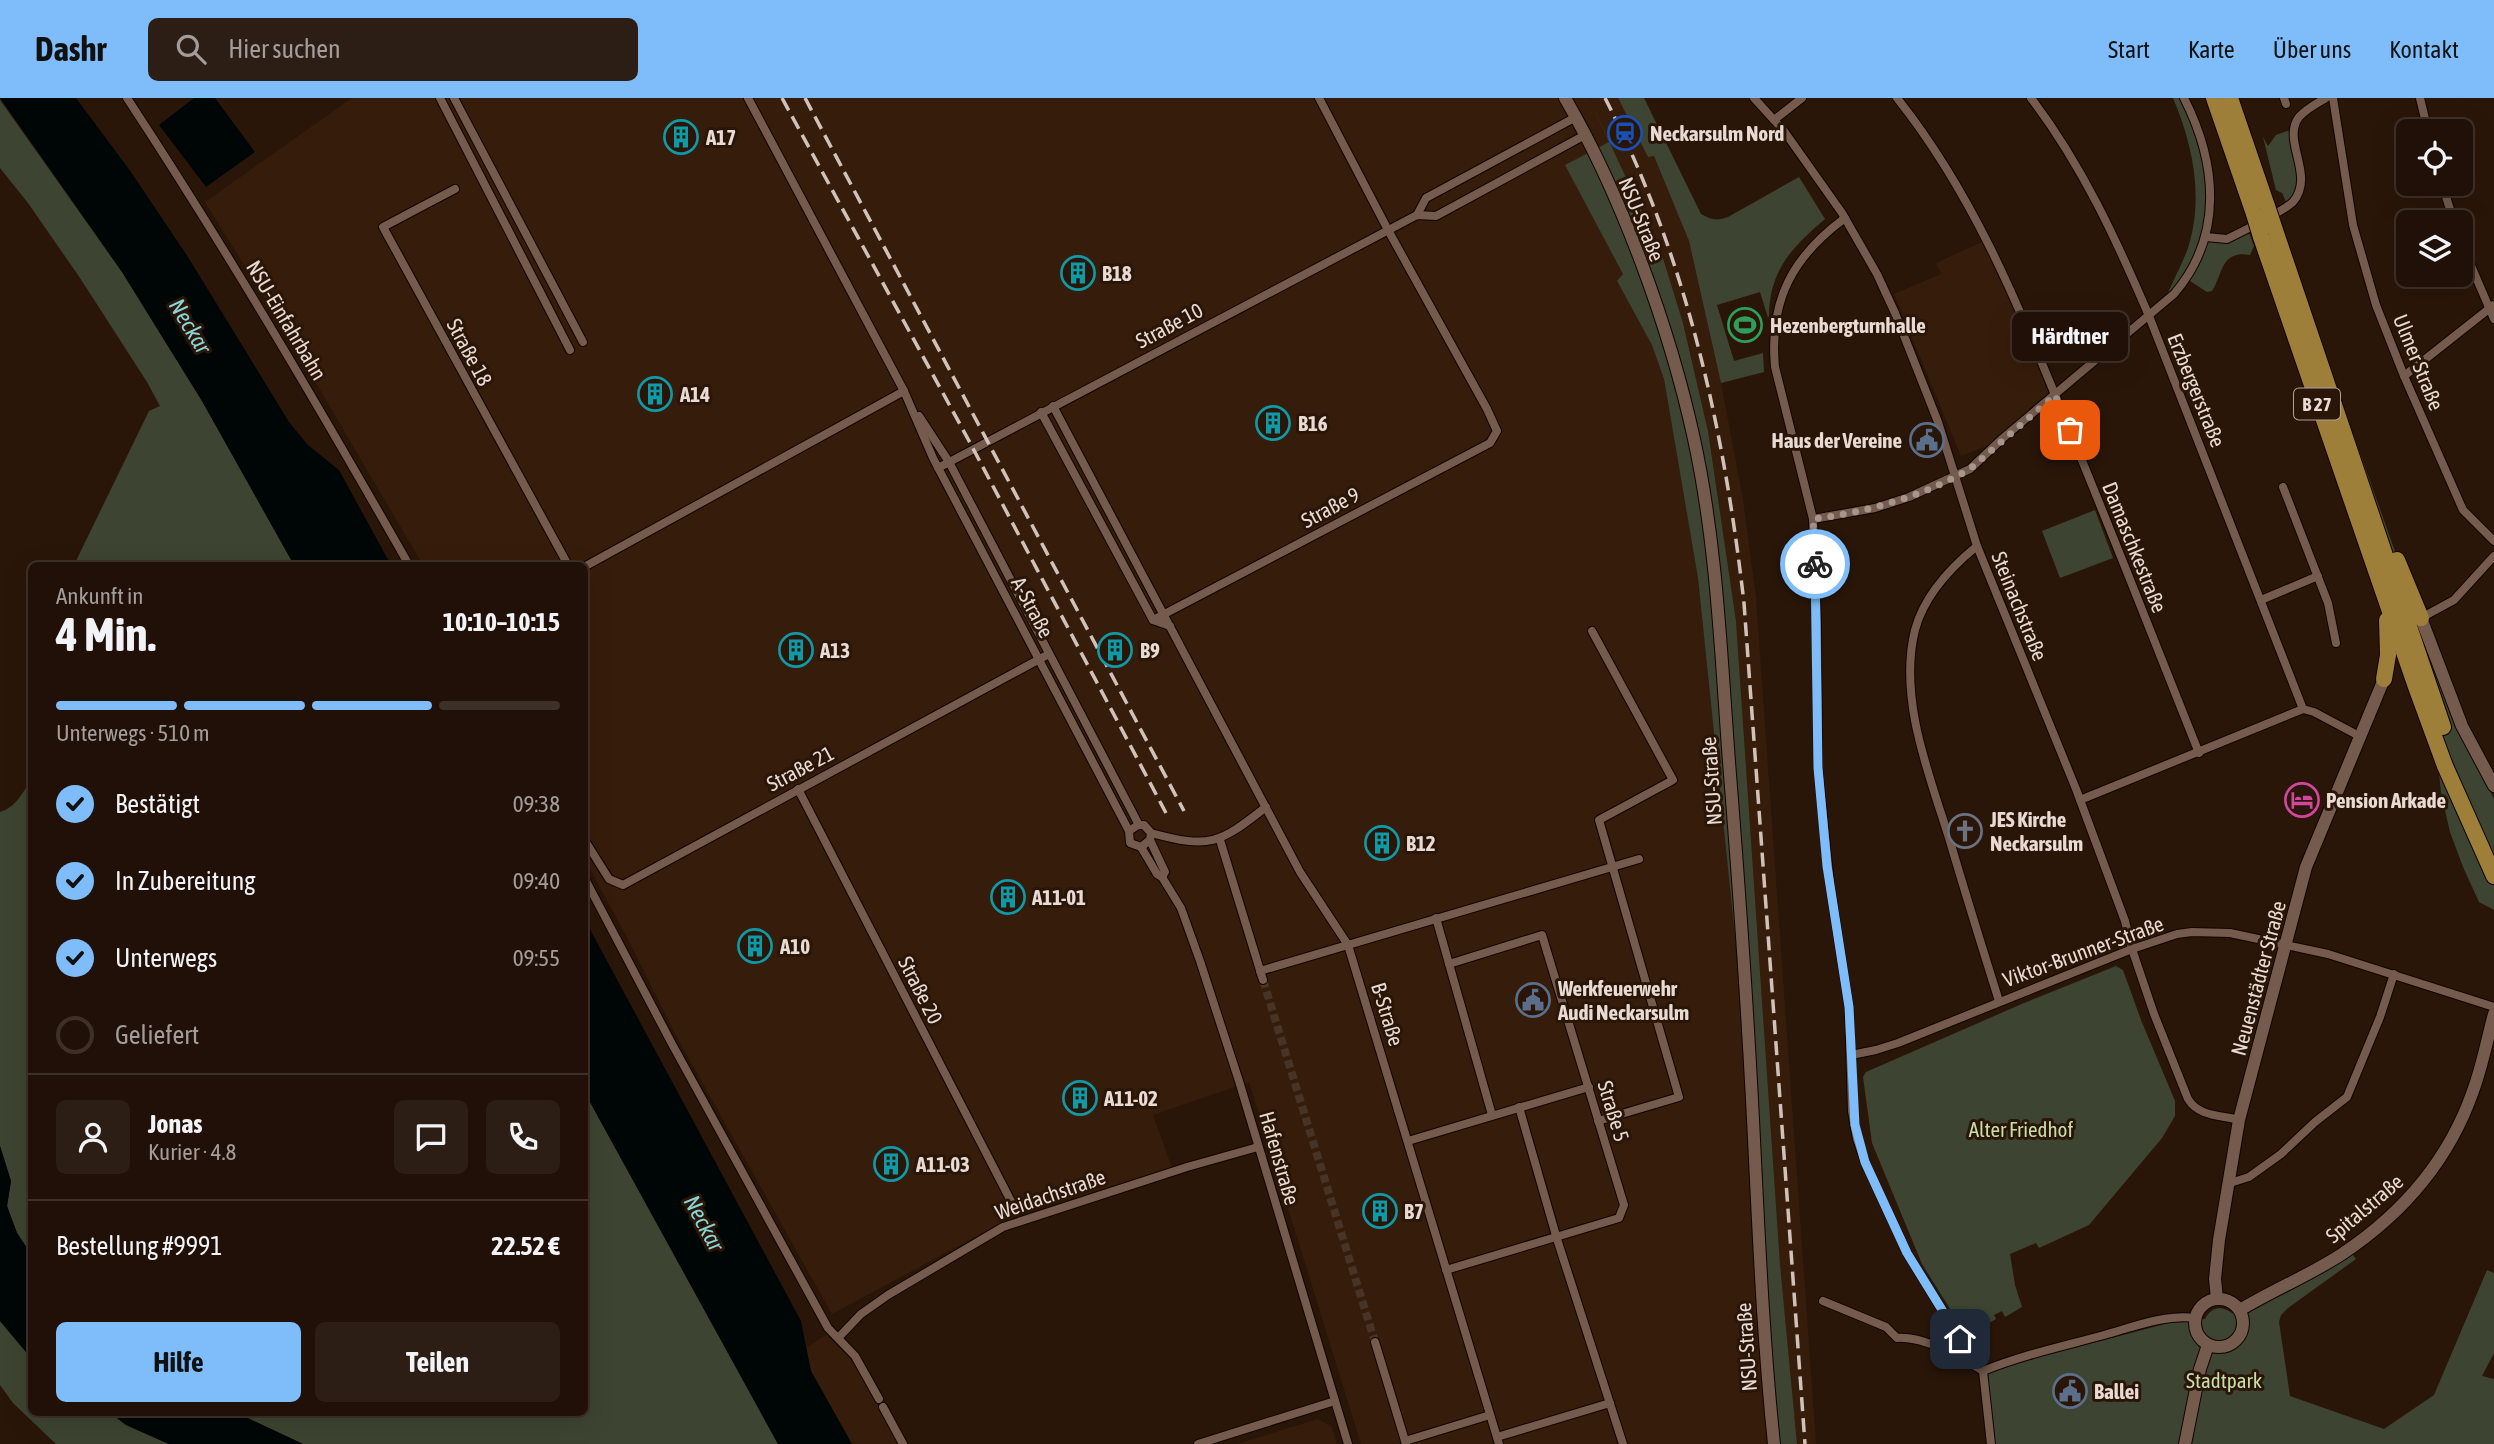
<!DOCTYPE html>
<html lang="de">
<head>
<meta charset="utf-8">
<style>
  :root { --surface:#201007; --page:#2d1e15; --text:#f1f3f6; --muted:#a29d9b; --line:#3d3028; --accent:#7ebdf9 }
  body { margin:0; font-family:"Asap Condensed",sans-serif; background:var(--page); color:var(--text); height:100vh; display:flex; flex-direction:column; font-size:26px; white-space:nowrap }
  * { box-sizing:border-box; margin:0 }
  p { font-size:23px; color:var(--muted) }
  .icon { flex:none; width:38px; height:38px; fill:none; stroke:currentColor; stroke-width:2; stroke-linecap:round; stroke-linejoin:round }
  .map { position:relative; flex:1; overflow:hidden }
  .side { position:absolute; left:28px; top:464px; width:560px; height:854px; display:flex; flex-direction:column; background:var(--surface); border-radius:10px; box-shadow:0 7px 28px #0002,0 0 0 2px var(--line) }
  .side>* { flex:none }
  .controls { position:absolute; left:2396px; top:21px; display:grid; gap:14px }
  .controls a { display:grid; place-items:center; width:77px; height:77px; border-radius:10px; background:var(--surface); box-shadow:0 7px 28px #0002,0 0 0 2px var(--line); font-size:35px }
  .pin { position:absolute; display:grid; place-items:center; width:60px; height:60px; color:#fff; margin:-30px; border-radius:14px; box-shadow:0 4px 10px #0006 }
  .courier { position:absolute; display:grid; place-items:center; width:70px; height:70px; margin:-35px; border:5px solid #7ebdf9; border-radius:50%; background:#fff; color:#222; box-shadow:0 2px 9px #0007 }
  .bubble { position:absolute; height:49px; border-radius:10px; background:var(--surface); box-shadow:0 7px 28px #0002,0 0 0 2px var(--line); font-size:23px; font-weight:700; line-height:49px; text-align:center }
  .summary em { font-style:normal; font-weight:700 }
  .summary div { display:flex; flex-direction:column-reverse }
  .summary { display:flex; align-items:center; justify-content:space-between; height:119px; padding:0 28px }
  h1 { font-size:46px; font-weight:700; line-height:52px }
  .bar { display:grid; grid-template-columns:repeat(4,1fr); gap:10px 7px; align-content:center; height:84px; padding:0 28px }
  .bar i { height:9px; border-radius:5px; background:var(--line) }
  .bar .selected { background:var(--accent) }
  .bar p { grid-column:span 4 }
  .line { display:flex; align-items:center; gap:18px; padding:0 28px; border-top:2px solid var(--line) }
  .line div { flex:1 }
  .round { display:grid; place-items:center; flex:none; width:74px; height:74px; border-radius:10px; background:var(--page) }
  ol { padding:0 28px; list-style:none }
  li { display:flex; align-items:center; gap:21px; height:77px }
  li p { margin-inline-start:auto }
  li .icon { padding:7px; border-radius:50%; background:var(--accent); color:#111; stroke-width:4 }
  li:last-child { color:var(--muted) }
  li i { width:38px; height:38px; border:4px solid var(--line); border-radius:50% }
  .action { display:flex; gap:14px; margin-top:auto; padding:14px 28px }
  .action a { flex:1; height:80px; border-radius:10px; background:var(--accent); color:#111; font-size:28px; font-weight:700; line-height:80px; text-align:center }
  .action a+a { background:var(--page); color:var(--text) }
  header { display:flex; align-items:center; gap:42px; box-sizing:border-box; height:98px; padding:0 35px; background:var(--accent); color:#111 }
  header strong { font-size:33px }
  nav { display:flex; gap:38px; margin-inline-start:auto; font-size:24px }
  .search { width:490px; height:63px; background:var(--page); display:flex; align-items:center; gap:18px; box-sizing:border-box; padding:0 24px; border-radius:10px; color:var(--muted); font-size:26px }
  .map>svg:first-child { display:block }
</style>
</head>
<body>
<header>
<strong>Dashr</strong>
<div class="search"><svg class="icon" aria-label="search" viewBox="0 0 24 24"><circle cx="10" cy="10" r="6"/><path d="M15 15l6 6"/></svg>Hier suchen</div>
<nav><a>Start</a><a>Karte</a><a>Über uns</a><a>Kontakt</a></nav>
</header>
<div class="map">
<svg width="2494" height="1346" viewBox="0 0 2494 1346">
  <rect width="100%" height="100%" fill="#2a1609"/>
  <g fill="#361c0b">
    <path d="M352 0H1589L1593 5 1590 0H1618L1648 58H1654L1689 143 1721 285 1743 401 1756 500 1816 1346H1797L1780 1166 1736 523 1708 333 1683 225 1662 157 1612 153 1623 176 1617 184 1652 246 1664 281 1698 480 1749 974 1771 1346H1361L1249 984 1153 1017 1172 1070 1029 1113 1027 1111 832 1216 674 934 627 839 585 762 584 467H423L296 251 205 104Z"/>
    <path d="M1982 144 2008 197 2049 295 1994 345 1961 358 1894 196 1941 176 1936 165Z"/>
    <path d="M826 1237 851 1261 900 1346H852L811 1273 806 1250Z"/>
    <path d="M1318 1321 1332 1329 1337 1346H1237Z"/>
  </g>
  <g fill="#3d4431">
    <path d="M1589 0 1662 157 1683 225 1708 333 1736 523 1780 1166 1797 1346H1771L1749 974 1698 480 1664 281 1652 247 1617 183 1623 176 1565 67 1609 44Z"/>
    <path d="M1618 0H1644L1701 116C1711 122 1717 123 1728 119L1799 79 1825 121C1790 151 1768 174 1769 223L1760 194 1717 207 1734 263 1763 255 1764 274 1721 285 1689 143 1654 58 1648 59Z"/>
    <path d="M2173 0H2183L2207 66 2206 139 2219 141 2248 132 2254 148 2250 157C2220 152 2223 177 2212 193L2207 194 2187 181 2164 205C2171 186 2181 169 2188 150 2204 100 2193 47 2173 0Z"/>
    <path d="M2206 0H2234L2457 628 2494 701V812L2479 804 2463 769 2450 734 2441 695 2438 665 2232 68Z"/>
    <path d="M0 2 122 174 202 303 294 467H74L149 313 160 308 147 284 80 180 28 105 0 70Z"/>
    <path d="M2287 33 2294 34 2302 84 2288 108 2282 95 2276 92 2263 39 2268 48 2276 37Z"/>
    <path d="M2095 412 2113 460 2060 480 2042 433Z"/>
    <path d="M31 681V1156L17 1135 7 1108 11 1083 0 1048V714C15 710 24 694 31 681Z"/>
    <path d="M2116 868 2123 872 2141 922 2175 1003V1018L2162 1040 2089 1127 2039 1150 2036 1145 2010 1156 2015 1187 2022 1209 2005 1219 2002 1213 1994 1217 1996 1221 1967 1238 1922 1166 1872 1045 1863 979 1866 974 2024 905Z"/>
    <path d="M585 995 778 1346H303L235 1314H584Z"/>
    <path d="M2352 1156 2356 1161 2288 1210 2281 1217 2279 1224 2290 1298 2384 1331 2434 1297 2487 1172 2494 1175V1255L2482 1278 2494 1281V1346H1995L1988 1276 2007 1267 2177 1223 2205 1221C2211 1209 2221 1207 2232 1215L2247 1211Z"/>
    <path d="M0 1223 31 1260 32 1314H109L126 1327 169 1346H56L13 1305 0 1287Z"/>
  </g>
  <g fill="#000606">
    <path d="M0 0H76L131 74 188 159 289 324 308 347 339 372 391 467H294L202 303 122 174Z"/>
    <path d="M194 0H215L255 54 206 89 159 27Z"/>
    <path d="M585 822 801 1223 811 1273 852 1346H778L585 995Z"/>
    <path d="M0 1048 11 1083 7 1108 17 1135 31 1156V1260L0 1223Z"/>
    <path d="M109 1314H235L303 1346H169L126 1327Z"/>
  </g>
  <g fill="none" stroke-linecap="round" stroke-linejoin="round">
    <path stroke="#473427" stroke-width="8" stroke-dasharray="8 4" stroke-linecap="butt" d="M1263 882 1375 1244"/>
    <g stroke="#110300" stroke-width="10">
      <g id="street">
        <path d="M127 0C227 152 319 309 409 467"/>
        <path d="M440 0 570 252"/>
        <path d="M454 0 583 244"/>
        <path d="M748 0 904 293 933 360 1129 733 1130 745 1141 749 1150 742 1151 735 1144 727H1138L1129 733"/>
        <path d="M1754 0 1784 33 1842 115 1877 176 1895 215 1938 324 1977 448 2076 691 2125 823 2132 851 2154 916 2188 1001C2199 1019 2221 1017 2239 1022"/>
        <path d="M1897 0C1971 93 2016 201 2060 309 2108 424 2153 540 2199 655"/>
        <path d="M2031 0C2082 67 2116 141 2149 218L2303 611"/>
        <path d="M2284 0 2286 6"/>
        <path d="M2333 0 2353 127 2376 207 2404 278 2463 412 2494 443"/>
        <path d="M2420 0 2428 33"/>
        <path d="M1774 22 1802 0"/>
        <path d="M2442 86 2454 124"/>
        <path d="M455 91 383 129 568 467"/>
        <path d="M1417 117 1426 100 1576 19"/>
        <path d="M2270 119C2277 114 2287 110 2293 104 2316 77 2281 43 2299 19 2306 11 2317 5 2326 0"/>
        <path d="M1845 120C1792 159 1769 203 1775 269L1813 421 1817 528 1818 670 1830 787 1849 909 1852 1013 1857 1041 1865 1064 1907 1155 1962 1245 1963 1260"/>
        <path d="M2206 139 2227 141 2259 125"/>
        <path d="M2460 142 2494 221"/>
        <path d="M2404 278 2494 207"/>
        <path d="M1053 308 1300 774 1348 847 1499 1346"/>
        <path d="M1041 314 1153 522 1170 528"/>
        <path d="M919 318 949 364 1139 727"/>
        <path d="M938 370 1417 117 1436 118 1585 37"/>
        <path d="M2283 389 2328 505 2336 545"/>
        <path d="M1813 421 1875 410 1909 399 1970 371 2003 340 2174 196C2224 138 2217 65 2184 0"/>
        <path d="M1977 448C1950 470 1924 498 1915 532 1898 600 1929 676 1949 740 1965 794 1982 849 1999 903"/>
        <path d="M584 469 904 293"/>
        <path d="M2261 502 2318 478"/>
        <path d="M2421 520 2454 502 2494 458"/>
        <path d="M1153 522 1490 345 1497 333 1487 311 1388 132 1319 0"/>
        <path d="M1592 533 1673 682 1599 722 1679 999 1598 1023"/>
        <path d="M798 691 1014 1109"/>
        <path d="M2080 702 2303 611 2314 614 2361 639"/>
        <path d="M1151 735C1210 751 1219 746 1266 709"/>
        <path d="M584 741 609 781 623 787 1049 556"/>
        <path d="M1150 742 1165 774 1162 779"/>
        <path d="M1220 742 1263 882"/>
        <path d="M1141 749 1157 776 1162 779 1181 810 1200 863 1239 983 1348 1346"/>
        <path d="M584 779 672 946 828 1230 855 1258 879 1301"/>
        <path d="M1436 820 1492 1017"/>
        <path d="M1260 873 1639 761"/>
        <path d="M1851 957 1876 952 1898 945 2132 851 2177 836 2192 834 2230 835 2328 856 2494 909"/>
        <path d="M1519 1009 1557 1141 1623 1346"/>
        <path d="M1408 1043 1589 989"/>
        <path d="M2230 1085 2249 1079 2281 1056 2315 1024 2347 999 2380 919 2394 876"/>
        <path d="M1446 1172 1619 1120 1624 1107 1542 837 1449 866"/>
        <path d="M1823 1203 1886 1229 1897 1240C1923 1238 1961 1259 1983 1273"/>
        <path d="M839 1239 861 1216 888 1197 1003 1129 1187 1069 1258 1049"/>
        <path d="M1375 1244 1406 1346"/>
        <path d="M1983 1273C2022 1257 2064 1248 2104 1237 2133 1229 2165 1216 2195 1220"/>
        <path d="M1983 1273 1991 1346"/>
        <path d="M883 1309 903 1346"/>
        <path d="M1497 1339 1610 1305"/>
        <path d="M1405 1343 1490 1317"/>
        <path d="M1198 1346 1335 1303"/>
      </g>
    </g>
    <g stroke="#110300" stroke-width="14">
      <g id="secondary">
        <path d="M1565 0C1622 98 1670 231 1694 341 1717 447 1721 557 1729 664 1738 776 1746 889 1752 1002 1758 1117 1762 1231 1774 1346"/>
        <path d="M2421 520 2462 628 2494 688"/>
        <circle cx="2219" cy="1225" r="24"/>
        <path d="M2217 1201 2215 1181 2219 1142 2239 1022 2306 769 2384 581"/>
        <path d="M2240 1212C2273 1192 2310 1177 2342 1156 2402 1116 2449 1062 2473 993 2482 969 2487 942 2494 916"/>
        <path d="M2185 1346 2200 1271 2208 1247"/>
      </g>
    </g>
    <g stroke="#110300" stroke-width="18">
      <g id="highway">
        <path d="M2214 0 2254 116"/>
        <path d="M2230 0 2267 108"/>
        <path d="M2275 132 2443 629"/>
        <path d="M2261 139 2416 589 2445 668 2494 778"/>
        <path d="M2397 462 2421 520"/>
        <path d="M2384 581 2388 557 2387 522"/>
      </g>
    </g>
    <use href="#street" stroke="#745b4d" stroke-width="8"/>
    <use href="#secondary" stroke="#745b4d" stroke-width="12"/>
    <use href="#highway" stroke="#9d7f3a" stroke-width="16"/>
    <g stroke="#d1c2b9" stroke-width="3.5" stroke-dasharray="14 7" stroke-linecap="butt">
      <path d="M782 0 968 341 1166 715"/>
      <path d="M805 0 1184 713"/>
      <path d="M1605 0C1686 157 1724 330 1744 505L1805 1346"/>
    </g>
    <g stroke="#110300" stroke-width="18" stroke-linecap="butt">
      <g id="highway-bridge">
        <path d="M2267 108 2275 132"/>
        <path d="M2254 116 2261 139"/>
      </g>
    </g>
    <use href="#highway-bridge" stroke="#9d7f3a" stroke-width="16"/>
  </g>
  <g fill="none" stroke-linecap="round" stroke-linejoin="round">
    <path stroke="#a6968c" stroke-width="7" stroke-dasharray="0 12.6" d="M1815 466 1813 421C1868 414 1921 399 1970 371L2055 297 2070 332"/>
    <path stroke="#7ebdf9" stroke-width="9" d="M1815 466 1818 670 1827 768 1849 909 1855 1027 1865 1064 1907 1155 1960 1241"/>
  </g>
  <defs>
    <g id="station-ring" transform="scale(1.75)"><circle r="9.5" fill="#2a1609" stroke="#1a4fb4" stroke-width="1.5"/><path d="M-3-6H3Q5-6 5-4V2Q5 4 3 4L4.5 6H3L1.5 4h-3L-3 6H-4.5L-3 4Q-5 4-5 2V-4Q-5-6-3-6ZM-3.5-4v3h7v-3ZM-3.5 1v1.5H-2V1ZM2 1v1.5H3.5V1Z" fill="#1a4fb4"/></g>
    <g id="building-ring" transform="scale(1.75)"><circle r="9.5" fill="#2a1609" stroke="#0f9aa8" stroke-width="1.5"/><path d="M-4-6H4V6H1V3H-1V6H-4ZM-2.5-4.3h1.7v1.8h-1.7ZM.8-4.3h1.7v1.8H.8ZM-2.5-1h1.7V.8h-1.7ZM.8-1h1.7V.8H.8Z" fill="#0f9aa8"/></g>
    <g id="stadium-ring" transform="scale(1.75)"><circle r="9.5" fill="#2a1609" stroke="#2e9e5b" stroke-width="1.5"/><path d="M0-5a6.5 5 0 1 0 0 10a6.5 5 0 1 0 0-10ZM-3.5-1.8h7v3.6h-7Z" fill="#2e9e5b"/></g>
    <g id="civic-ring" transform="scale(1.75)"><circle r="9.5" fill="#2a1609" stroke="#5c6f8a" stroke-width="1.5"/><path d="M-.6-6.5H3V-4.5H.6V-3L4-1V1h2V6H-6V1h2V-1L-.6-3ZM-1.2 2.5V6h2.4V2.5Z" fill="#5c6f8a"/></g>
    <g id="hotel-ring" transform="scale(1.75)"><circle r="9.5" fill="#2a1609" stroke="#d1479c" stroke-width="1.5"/><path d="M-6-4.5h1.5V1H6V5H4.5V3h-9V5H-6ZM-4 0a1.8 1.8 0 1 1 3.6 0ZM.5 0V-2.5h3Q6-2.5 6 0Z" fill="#d1479c"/></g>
    <g id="church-ring" transform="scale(1.75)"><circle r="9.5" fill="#2a1609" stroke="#6b7280" stroke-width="1.5"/><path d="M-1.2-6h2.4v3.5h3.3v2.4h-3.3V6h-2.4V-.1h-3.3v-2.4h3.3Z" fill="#6b7280"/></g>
  </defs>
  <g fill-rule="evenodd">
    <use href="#station-ring" x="1625" y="35"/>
    <use href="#building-ring" x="681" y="39"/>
    <use href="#building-ring" x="1078" y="175"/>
    <use href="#stadium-ring" x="1745" y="227"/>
    <use href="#building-ring" x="655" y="296"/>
    <use href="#building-ring" x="1273" y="325"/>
    <use href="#civic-ring" x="1927" y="342"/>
    <use href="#building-ring" x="796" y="552"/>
    <use href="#building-ring" x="1115" y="552"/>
    <use href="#hotel-ring" x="2302" y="702"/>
    <use href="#church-ring" x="1965" y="733"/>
    <use href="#building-ring" x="1382" y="745"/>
    <use href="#building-ring" x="1008" y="799"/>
    <use href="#building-ring" x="755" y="848"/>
    <use href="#civic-ring" x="1533" y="902"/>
    <use href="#building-ring" x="1080" y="1000"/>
    <use href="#building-ring" x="891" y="1066"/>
    <use href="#building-ring" x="1380" y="1113"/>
    <use href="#civic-ring" x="2070" y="1293"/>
  </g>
  <g text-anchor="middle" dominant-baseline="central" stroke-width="6" stroke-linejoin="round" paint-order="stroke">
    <rect fill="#2a1609" stroke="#b0a096" stroke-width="2" x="2294" y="290.5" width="46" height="31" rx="5"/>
    <g font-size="19" font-weight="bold" fill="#e9dbd3">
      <text x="2317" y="306">B 27</text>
    </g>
    <g font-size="21" font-weight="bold" fill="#e9dbd3" stroke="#2a1609" text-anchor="start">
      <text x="1650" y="35">Neckarsulm Nord</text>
      <text x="706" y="39">A17</text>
      <text x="1102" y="175">B18</text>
      <text x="1770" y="227">Hezenbergturnhalle</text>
      <text x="680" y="296">A14</text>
      <text x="1298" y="325">B16</text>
      <text x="1902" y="342" text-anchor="end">Haus der Vereine</text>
      <text x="820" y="552">A13</text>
      <text x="1140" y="552">B9</text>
      <text x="2326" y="702">Pension Arkade</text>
      <text x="1990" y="721">JES Kirche<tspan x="1990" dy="24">Neckarsulm</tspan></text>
      <text x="1406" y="745">B12</text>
      <text x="1032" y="799">A11-01</text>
      <text x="780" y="848">A10</text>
      <text x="1558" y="890">Werkfeuerwehr<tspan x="1558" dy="24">Audi Neckarsulm</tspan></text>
      <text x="1104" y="1000">A11-02</text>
      <text x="916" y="1066">A11-03</text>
      <text x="1404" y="1113">B7</text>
      <text x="2094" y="1293">Ballei</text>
    </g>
    <g font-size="21" fill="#e9dbd3" stroke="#2a1609">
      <text transform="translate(1642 121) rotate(68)">NSU-Straße</text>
      <text transform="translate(287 222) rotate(59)">NSU-Einfahrbahn</text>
      <text transform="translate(1169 227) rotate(-28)">Straße 10</text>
      <text transform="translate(470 254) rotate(62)">Straße 18</text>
      <text transform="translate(2419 264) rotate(68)">Ulmer Straße</text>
      <text transform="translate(2197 292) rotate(68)">Erzbergerstraße</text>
      <text transform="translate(1330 409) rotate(-28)">Straße 9</text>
      <text transform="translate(2135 449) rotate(68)">Damaschkestraße</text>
      <text transform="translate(2020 508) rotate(68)">Steinachstraße</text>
      <text transform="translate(1033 509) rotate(62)">A-Straße</text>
      <text transform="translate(800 670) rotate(-28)">Straße 21</text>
      <text transform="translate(1711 683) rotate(-94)">NSU-Straße</text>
      <text transform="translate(2083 853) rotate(-20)">Viktor-Brunner-Straße</text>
      <text transform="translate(2258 880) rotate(-75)">Neuenstädter Straße</text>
      <text transform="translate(921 892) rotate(63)">Straße 20</text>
      <text transform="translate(1388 916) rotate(73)">B-Straße</text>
      <text transform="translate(1614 1013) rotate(73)">Straße 5</text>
      <text transform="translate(1280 1060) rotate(74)">Hafenstraße</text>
      <text transform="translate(1050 1096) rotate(-19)">Weidachstraße</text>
      <text transform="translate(2364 1110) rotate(-40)">Spitalstraße</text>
      <text transform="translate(1746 1249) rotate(-94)">NSU-Straße</text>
    </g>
    <g font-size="21" fill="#c8dea8" stroke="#2a1609">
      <text x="2021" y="1031">Alter Friedhof</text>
      <text x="2224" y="1282">Stadtpark</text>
    </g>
    <g font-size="23" font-style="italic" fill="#8ad6d6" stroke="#2a1609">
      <text transform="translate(190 228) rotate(59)">Neckar</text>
      <text transform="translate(704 1125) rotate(62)">Neckar</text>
    </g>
  </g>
</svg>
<div class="controls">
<a><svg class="icon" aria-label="locate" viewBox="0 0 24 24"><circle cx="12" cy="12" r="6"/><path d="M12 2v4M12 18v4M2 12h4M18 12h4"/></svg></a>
<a><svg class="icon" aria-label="layers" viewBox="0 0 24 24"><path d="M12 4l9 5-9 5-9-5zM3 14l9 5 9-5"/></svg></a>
</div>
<div class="pin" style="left:2070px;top:332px;background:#ea580c"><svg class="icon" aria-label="bag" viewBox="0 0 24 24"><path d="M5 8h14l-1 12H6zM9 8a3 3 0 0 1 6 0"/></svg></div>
<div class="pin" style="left:1960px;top:1241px;background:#1f2937"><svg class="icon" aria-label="home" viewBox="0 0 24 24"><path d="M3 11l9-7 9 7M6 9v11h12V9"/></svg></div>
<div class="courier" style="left:1815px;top:466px"><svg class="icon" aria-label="bike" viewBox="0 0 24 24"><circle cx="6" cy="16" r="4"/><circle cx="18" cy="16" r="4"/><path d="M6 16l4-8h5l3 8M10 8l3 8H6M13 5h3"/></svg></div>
<div class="bubble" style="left:2012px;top:214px;width:116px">Härdtner</div>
<section class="side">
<div class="summary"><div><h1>4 Min.</h1><p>Ankunft in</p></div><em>10:10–10:15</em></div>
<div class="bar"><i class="selected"></i><i class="selected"></i><i class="selected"></i><i></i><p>Unterwegs · 510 m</p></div>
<ol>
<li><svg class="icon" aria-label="check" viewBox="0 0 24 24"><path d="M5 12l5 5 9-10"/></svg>Bestätigt<p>09:38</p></li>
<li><svg class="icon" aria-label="check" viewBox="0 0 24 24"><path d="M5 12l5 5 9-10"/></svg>In Zubereitung<p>09:40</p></li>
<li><svg class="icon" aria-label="check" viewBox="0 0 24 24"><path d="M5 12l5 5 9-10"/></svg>Unterwegs<p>09:55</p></li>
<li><i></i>Geliefert</li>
</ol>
<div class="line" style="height:126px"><a class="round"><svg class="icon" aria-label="person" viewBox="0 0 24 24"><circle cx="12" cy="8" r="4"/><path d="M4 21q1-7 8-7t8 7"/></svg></a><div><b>Jonas</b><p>Kurier · 4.8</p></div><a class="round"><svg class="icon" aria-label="chat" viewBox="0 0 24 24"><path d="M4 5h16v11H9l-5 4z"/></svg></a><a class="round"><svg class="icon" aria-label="phone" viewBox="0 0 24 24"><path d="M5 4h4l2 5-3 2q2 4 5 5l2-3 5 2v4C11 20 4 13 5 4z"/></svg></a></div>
<div class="line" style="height:91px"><div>Bestellung #9991</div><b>22.52 €</b></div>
<div class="action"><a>Hilfe</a><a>Teilen</a></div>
</section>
</div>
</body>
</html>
